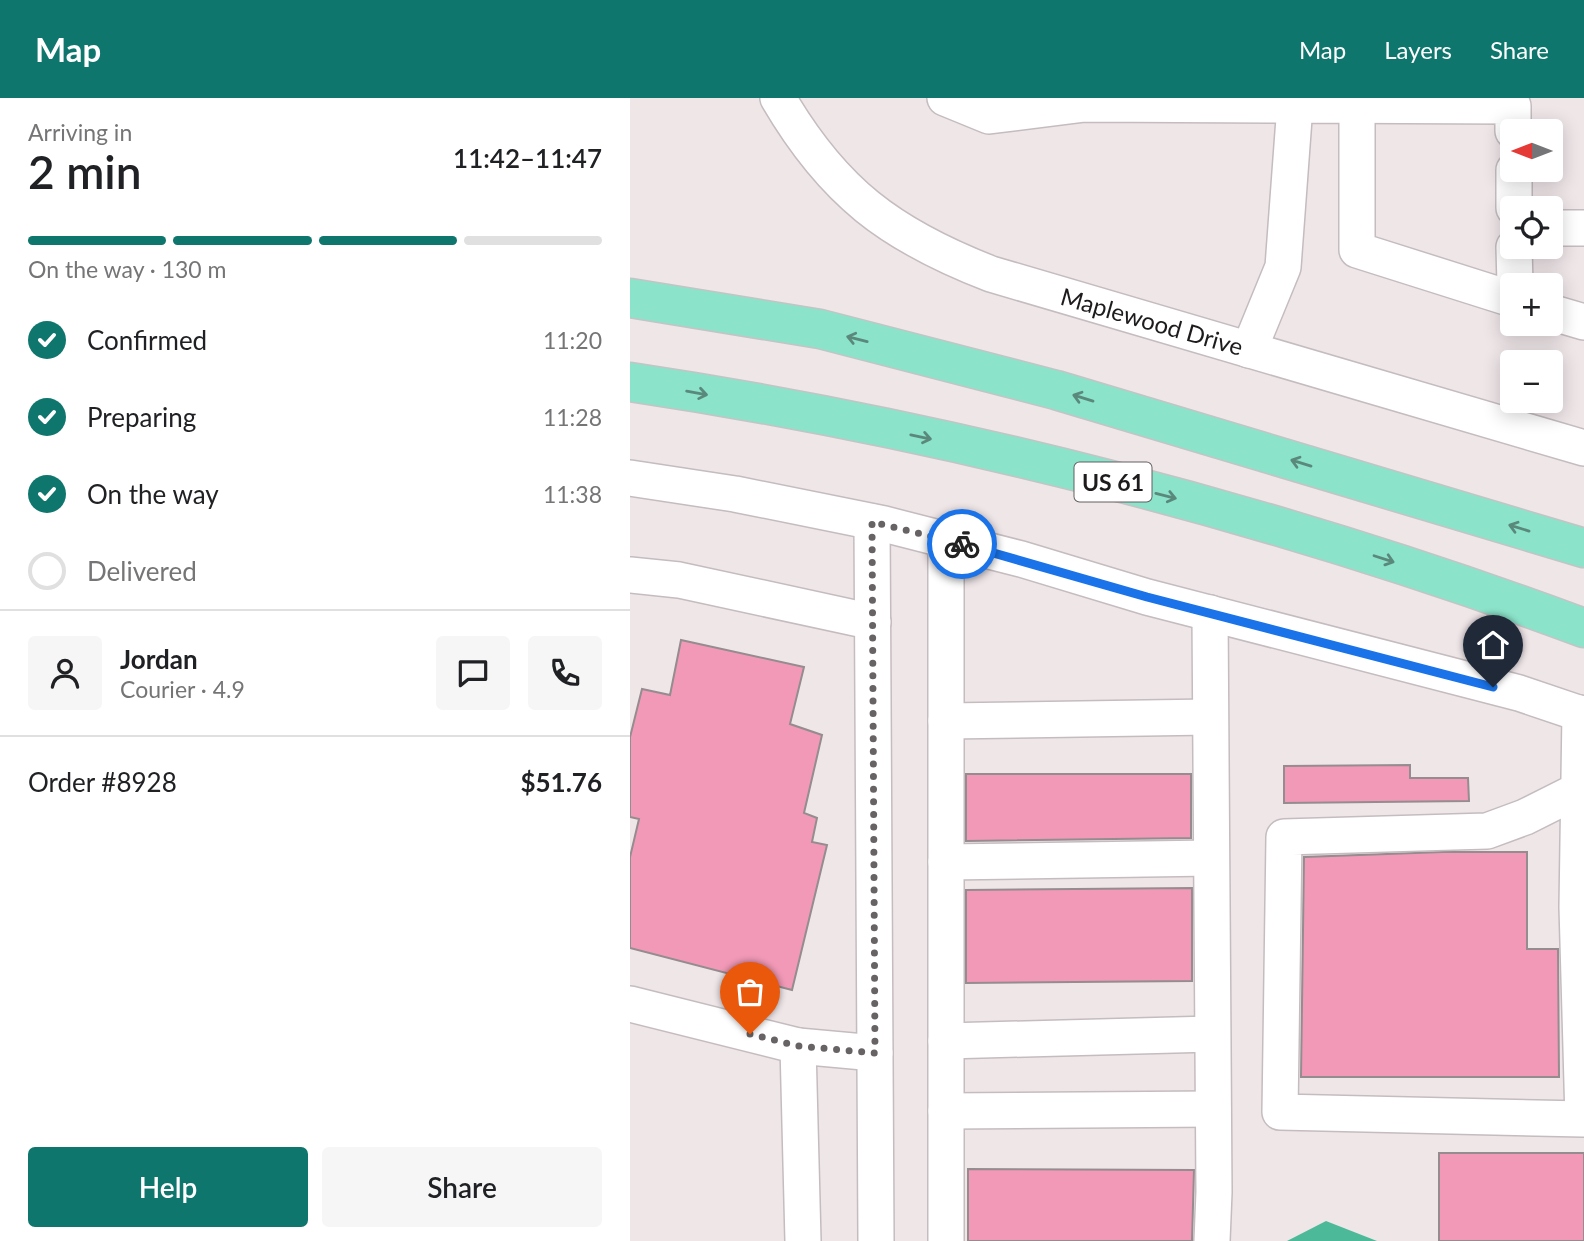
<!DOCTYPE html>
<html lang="en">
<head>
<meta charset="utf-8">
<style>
  :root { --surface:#fff; --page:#f6f6f6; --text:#202124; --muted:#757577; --line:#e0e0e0; --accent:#0f766e }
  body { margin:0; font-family:Lato,sans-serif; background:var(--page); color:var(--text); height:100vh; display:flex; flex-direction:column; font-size:26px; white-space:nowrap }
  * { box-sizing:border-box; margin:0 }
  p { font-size:23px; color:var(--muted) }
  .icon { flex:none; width:38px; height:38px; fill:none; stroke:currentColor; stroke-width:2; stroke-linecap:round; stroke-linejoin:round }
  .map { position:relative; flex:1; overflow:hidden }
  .details { display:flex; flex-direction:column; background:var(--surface); width:630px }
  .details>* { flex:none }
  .needle { width:46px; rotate:270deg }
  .tools { position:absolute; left:870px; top:21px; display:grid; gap:14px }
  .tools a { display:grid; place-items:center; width:63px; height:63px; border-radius:7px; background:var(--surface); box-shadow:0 4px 18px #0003; font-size:35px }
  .pin { position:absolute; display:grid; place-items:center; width:60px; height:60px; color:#fff; margin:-72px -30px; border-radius:50% 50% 50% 0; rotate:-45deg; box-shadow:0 0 7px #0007 }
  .pin .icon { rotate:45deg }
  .courier { position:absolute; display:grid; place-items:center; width:70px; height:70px; margin:-35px; border:5px solid #1a73e8; border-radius:50%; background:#fff; color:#222; box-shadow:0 2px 9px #0007 }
  .summary em { font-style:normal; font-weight:600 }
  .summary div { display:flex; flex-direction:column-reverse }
  .summary { display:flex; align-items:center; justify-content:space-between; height:119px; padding:0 28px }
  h1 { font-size:46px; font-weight:600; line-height:52px }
  .bar { display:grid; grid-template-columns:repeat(4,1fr); gap:10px 7px; align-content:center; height:84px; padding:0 28px }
  .bar i { height:9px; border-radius:5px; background:var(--line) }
  .bar .on { background:var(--accent) }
  .bar p { grid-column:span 4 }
  .line { display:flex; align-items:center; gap:18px; padding:0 28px; border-top:2px solid var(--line) }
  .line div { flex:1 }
  .round { display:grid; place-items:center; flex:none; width:74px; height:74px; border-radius:7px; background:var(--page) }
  ol { padding:0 28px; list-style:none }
  li { display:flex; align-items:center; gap:21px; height:77px }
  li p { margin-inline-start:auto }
  li .icon { padding:7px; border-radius:50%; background:var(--accent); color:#fff; stroke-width:4 }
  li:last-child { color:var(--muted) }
  li i { width:38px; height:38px; border:4px solid var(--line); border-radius:50% }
  .primary-button { display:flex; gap:14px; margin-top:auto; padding:14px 28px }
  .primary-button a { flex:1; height:80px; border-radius:7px; background:var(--accent); color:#fff; font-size:28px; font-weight:600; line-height:80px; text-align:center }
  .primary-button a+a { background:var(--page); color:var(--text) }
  header { display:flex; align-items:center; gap:42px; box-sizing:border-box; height:98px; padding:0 35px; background:var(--accent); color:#fff }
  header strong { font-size:33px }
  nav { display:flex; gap:38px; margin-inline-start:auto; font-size:24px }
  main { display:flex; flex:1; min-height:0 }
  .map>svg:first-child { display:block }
</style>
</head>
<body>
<header>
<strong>Map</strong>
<nav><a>Map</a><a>Layers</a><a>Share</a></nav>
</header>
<main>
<section class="details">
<div class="summary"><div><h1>2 min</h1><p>Arriving in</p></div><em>11:42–11:47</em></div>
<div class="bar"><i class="on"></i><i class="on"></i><i class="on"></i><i></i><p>On the way · 130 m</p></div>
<ol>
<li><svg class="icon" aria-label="check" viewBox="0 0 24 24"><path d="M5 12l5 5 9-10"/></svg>Confirmed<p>11:20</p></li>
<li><svg class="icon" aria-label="check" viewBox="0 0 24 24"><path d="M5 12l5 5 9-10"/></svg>Preparing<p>11:28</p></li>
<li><svg class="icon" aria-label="check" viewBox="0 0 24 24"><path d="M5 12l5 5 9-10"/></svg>On the way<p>11:38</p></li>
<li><i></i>Delivered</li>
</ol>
<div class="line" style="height:126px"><a class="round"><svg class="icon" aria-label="person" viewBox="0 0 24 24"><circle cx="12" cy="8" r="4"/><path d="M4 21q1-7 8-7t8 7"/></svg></a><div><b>Jordan</b><p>Courier · 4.9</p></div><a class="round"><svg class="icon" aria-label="chat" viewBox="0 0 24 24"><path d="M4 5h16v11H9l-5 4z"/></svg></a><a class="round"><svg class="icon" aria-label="phone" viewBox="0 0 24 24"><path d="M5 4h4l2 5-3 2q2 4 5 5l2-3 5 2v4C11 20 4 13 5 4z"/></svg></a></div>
<div class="line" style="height:91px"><div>Order #8928</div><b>$51.76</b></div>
<div class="primary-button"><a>Help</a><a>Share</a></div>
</section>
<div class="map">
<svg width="954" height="1143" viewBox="0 0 954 1143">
  <rect width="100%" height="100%" fill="#efe6e8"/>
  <path fill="#4cba98" d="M696 1123 747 1143H657Z"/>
  <g fill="#f299b7" stroke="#948c8e" stroke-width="2">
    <path d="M51 542 174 569 160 626 192 637 174 715 187 720 182 744 197 747 162 892 0 850V759L9 721 0 719V639L12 591 40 597Z"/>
    <path d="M780 667V680H838L839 703 654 705V668Z"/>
    <path d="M336 676H561V740L336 743Z"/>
    <path d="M813 754H897V851H928L929 979H671L674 759Z"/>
    <path d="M562 790V883L336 885V792Z"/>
    <rect x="809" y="1055" width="145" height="88"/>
    <path d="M338 1071 564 1072 562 1143H338Z"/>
  </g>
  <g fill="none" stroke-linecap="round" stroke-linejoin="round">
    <g stroke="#c5bcbf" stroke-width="38">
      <g id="minor">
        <path d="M148 0C203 94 260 137 361 176L954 350"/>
        <path d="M315 0 359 18 455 6 665 7V0"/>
        <path d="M727 0V152L882 201"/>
        <path d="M884 72V110"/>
        <path d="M920 130H954"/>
        <path d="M884 149 885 187"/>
        <path d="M920 214 954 224"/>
        <path d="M619 252 653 169 665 7 883 8V33"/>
        <path d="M0 380 105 396 254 426 391 461 517 499 889 595 954 617"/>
        <path d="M242 424 246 1143"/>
        <path d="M316 442V1143"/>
        <path d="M0 477 49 482 243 524"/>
        <path d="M580 515 584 1094 582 1143"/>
        <path d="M316 623 580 619"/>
        <path d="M949 692 895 719 857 733 654 739 650 1014 953 1021 947 809 950 615"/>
        <path d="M316 764 581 760"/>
        <path d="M0 906 168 948 173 1143"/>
        <path d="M316 943 582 936"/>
        <path d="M168 948 245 955"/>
        <path d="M316 1013 583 1011"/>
      </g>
    </g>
    <g stroke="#c4c4c4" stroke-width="41">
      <g id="major">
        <path d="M0 200 190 231 426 292 954 450"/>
        <path d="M0 284C321 332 649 417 954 530"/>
      </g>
    </g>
    <use href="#minor" stroke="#fff" stroke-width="35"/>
    <use href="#major" stroke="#8be3ca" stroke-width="38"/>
  </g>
  <defs><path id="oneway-shaft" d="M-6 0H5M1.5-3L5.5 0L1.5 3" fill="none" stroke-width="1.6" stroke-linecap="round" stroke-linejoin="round" transform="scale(1.75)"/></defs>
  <g stroke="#5a897c">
    <use href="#oneway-shaft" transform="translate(227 241) rotate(-166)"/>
    <use href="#oneway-shaft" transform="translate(67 295) rotate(10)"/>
    <use href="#oneway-shaft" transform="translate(453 300) rotate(-163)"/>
    <use href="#oneway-shaft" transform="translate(291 339) rotate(12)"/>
    <use href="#oneway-shaft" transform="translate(671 365) rotate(-163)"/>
    <use href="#oneway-shaft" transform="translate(536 398) rotate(14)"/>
    <use href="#oneway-shaft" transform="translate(889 430) rotate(-163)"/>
    <use href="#oneway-shaft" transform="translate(754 461) rotate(18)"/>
  </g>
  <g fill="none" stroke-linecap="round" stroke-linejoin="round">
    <path stroke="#676263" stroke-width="7" stroke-dasharray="0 12.6" d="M120 936 168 948 245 955 242 424 332 446"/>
    <path stroke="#1a73e8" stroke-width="9" d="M332 446 517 499 863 589"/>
  </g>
  <g text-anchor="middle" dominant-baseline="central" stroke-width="5" stroke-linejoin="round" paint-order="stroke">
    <rect fill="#fff" stroke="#625f60" stroke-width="2" x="444.5" y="364.5" width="77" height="39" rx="5"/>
    <g font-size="23" font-weight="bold" fill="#1e1b1c">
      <text x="483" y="384">US 61</text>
    </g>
    <g font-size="24" fill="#1e1b1c" stroke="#fff">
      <text transform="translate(522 223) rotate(16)">Maplewood Drive</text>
    </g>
  </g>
</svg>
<div class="tools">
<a><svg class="needle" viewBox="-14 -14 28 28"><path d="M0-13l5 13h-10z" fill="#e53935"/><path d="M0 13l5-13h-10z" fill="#757577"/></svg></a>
<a><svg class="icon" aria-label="locate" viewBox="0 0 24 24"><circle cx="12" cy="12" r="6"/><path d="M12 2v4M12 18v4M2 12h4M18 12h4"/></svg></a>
<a>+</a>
<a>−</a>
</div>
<div class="pin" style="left:120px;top:936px;background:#ea580c"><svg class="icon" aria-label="bag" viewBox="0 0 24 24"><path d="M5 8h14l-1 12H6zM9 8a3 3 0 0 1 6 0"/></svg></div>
<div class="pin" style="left:863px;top:589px;background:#1f2937"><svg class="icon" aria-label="home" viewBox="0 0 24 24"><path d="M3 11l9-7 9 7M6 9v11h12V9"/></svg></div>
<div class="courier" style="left:332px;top:446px"><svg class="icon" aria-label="bike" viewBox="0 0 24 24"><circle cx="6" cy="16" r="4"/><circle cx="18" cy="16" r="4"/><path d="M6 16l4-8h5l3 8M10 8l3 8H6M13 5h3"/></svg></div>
</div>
</main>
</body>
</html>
